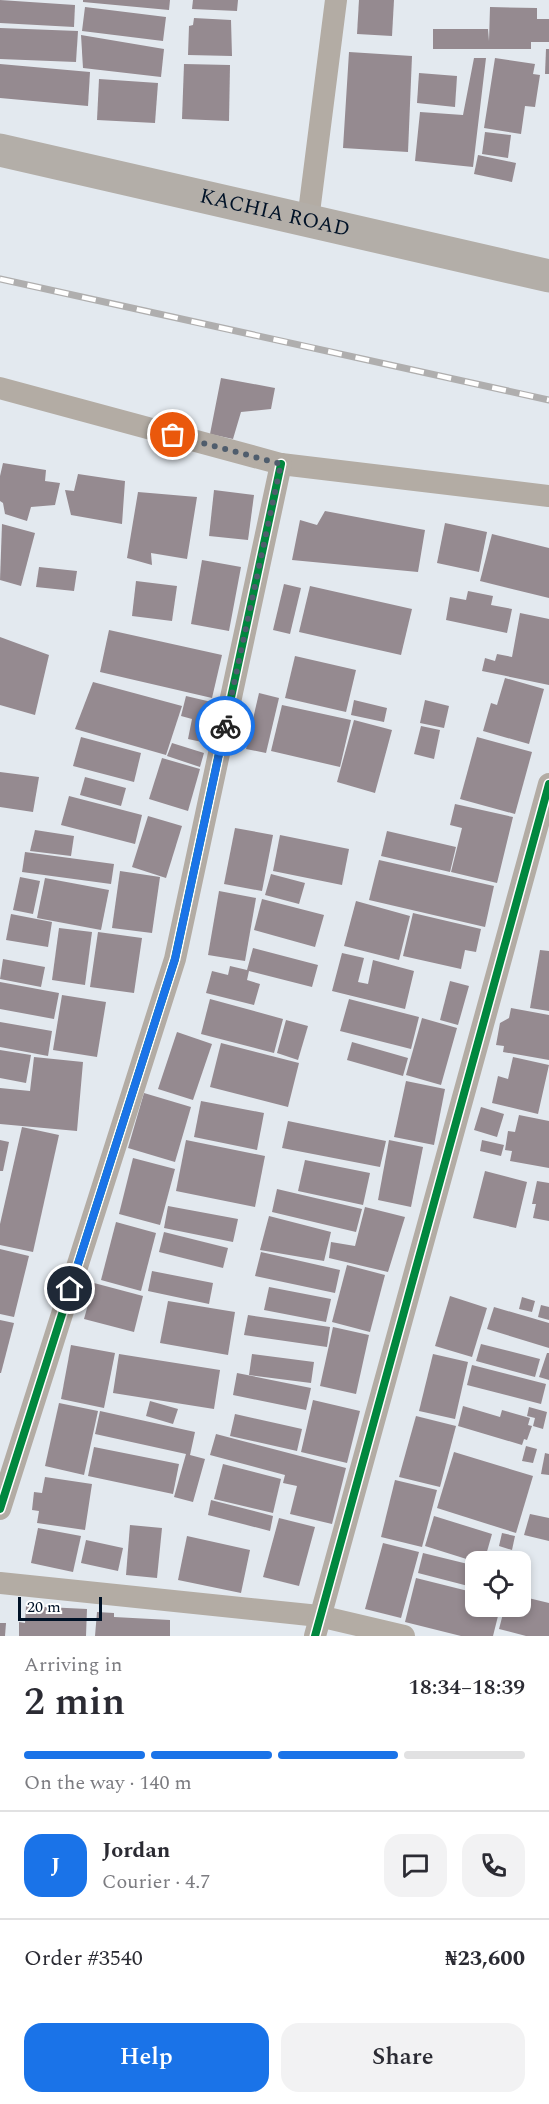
<!DOCTYPE html>
<html lang="en">
<head>
<meta charset="utf-8">
<style>
  :root { --surface:#fff; --page:#f2f2f3; --text:#2b2b33; --muted:#7c7c81; --line:#e1e1e2; --accent:#1a73e8 }
  body { margin:0; font-family:Spectral,serif; background:var(--page); color:var(--text); height:100vh; display:flex; flex-direction:column; font-size:22px; white-space:nowrap }
  * { box-sizing:border-box; margin:0 }
  p { font-size:20px; color:var(--muted) }
  .icon { flex:none; width:33px; height:33px; fill:none; stroke:currentColor; stroke-width:2; stroke-linecap:round; stroke-linejoin:round }
  .map { position:relative; height:1636px; overflow:hidden }
  .sheet { display:flex; flex-direction:column; background:var(--surface); flex:1 }
  .sheet>* { flex:none }
  .fabs { position:absolute; left:465px; top:1551px; display:grid; gap:12px }
  .fabs a { display:grid; place-items:center; width:66px; height:66px; border-radius:12px; background:var(--surface); box-shadow:0 3px 9px #0003; font-size:30px }
  .scale { position:absolute; left:18px; bottom:15px; width:84px; box-sizing:border-box; padding-left:6px; border:3px solid #001227; border-top:0; font-size:16px; line-height:21px; white-space:nowrap; color:#001227; -webkit-text-stroke:4px #fff; paint-order:stroke }
  .pin { position:absolute; display:grid; place-items:center; width:51px; height:51px; color:#fff; margin:-26px; border:3px solid #fff; border-radius:50%; box-shadow:0 2px 6px #0007 }
  .courier { position:absolute; display:grid; place-items:center; width:60px; height:60px; margin:-30px; border:4px solid #1a73e8; border-radius:50%; background:#fff; color:#222; box-shadow:0 2px 8px #0007 }
  .head em { font-style:normal; font-weight:600 }
  .head div { display:flex; flex-direction:column-reverse }
  .head { display:flex; align-items:center; justify-content:space-between; height:102px; padding:0 24px }
  h1 { font-size:39px; font-weight:600; line-height:45px }
  .bar { display:grid; grid-template-columns:repeat(4,1fr); gap:9px 6px; align-content:center; height:72px; padding:0 24px }
  .bar i { height:8px; border-radius:4px; background:var(--line) }
  .bar .active { background:var(--accent) }
  .bar p { grid-column:span 4 }
  .line { display:flex; align-items:center; gap:15px; padding:0 24px; border-top:2px solid var(--line) }
  .line div { flex:1 }
  .round { display:grid; place-items:center; flex:none; width:63px; height:63px; border-radius:18px; background:var(--page) }
  .button { display:flex; gap:12px; margin-top:auto; padding:12px 24px }
  .button a { flex:1; height:69px; border-radius:18px; background:var(--accent); color:#fff; font-size:24px; font-weight:600; line-height:69px; text-align:center }
  .button a+a { background:var(--page); color:var(--text) }
  .map>svg:first-child { display:block }
</style>
</head>
<body>
<div class="map">
<svg width="549" height="1636" viewBox="0 0 549 1636">
  <rect width="100%" height="100%" fill="#e3e9ef"/>
  <g fill="#958a90">
    <path d="M0 0 75 5 74 27 0 23Z"/>
    <path d="M83 0H170L169 10 83 2Z"/>
    <path d="M193 0H238L237 11 192 9Z"/>
    <path d="M359 0H394L392 36 357 34Z"/>
    <path d="M85 7 166 17 163 41 82 31Z"/>
    <path d="M490 7 537 8V19H549V42H531V49H433V29H488L489 41Z"/>
    <path d="M194 18 231 20 232 56 188 55 189 26 193 25Z"/>
    <path d="M0 28 78 31 76 62 0 59Z"/>
    <path d="M81 35 164 49 161 77 83 68Z"/>
    <path d="M546 49H549V74H545Z"/>
    <path d="M349 52 412 56 408 152 343 148Z"/>
    <path d="M474 58H486L473 167 415 161 420 112 463 115Z"/>
    <path d="M495 58 535 64 533 74 540 75 535 107 525 106 521 134 484 128Z"/>
    <path d="M0 64 90 72 88 106 0 98Z"/>
    <path d="M184 64 230 65 229 121 182 119Z"/>
    <path d="M419 73 457 76 455 107 417 103Z"/>
    <path d="M99 79 158 83 155 123 97 120Z"/>
    <path d="M485 132 511 135 508 158 482 154Z"/>
    <path d="M478 155 516 163 512 182 474 174Z"/>
    <path d="M221 378 275 388 271 409 241 412 233 439 210 434Z"/>
    <path d="M3 463 46 470 45 481 60 483 55 505 31 507 27 521 5 514 3 503 0 501V476Z"/>
    <path d="M78 474 125 481 122 524 71 515 65 490 74 491Z"/>
    <path d="M214 490 254 495 248 540 209 536Z"/>
    <path d="M138 492 197 497 187 559 151 553 152 565 127 558Z"/>
    <path d="M325 511 425 530 418 572 292 560 300 520 317 525Z"/>
    <path d="M445 523 487 532 479 572 437 563Z"/>
    <path d="M2 524 35 533 21 586 0 580Z"/>
    <path d="M492 534 549 548V598L480 581Z"/>
    <path d="M202 560 241 567 229 631 191 624Z"/>
    <path d="M39 567 77 571 74 591 36 587Z"/>
    <path d="M136 581 177 586 172 621 132 616Z"/>
    <path d="M284 584 301 588 290 634 273 630Z"/>
    <path d="M310 586 412 609 401 655 299 632Z"/>
    <path d="M468 591 493 596 491 605 512 609 507 633 446 620 450 597 466 600Z"/>
    <path d="M520 613 549 619V685L482 671 485 658 495 661 497 654 512 657Z"/>
    <path d="M109 630 222 655 212 698 100 672Z"/>
    <path d="M0 637 49 655 35 715 0 705Z"/>
    <path d="M295 656 356 670 346 712 285 698Z"/>
    <path d="M505 678 544 689 529 744 483 731 491 703 497 705Z"/>
    <path d="M93 682 182 706 166 755 75 729Z"/>
    <path d="M259 693 279 698 266 753 246 749Z"/>
    <path d="M186 696 220 704 211 744 188 739 192 719 181 716Z"/>
    <path d="M354 700 387 708 384 722 351 715Z"/>
    <path d="M425 700 449 706 444 728 420 723Z"/>
    <path d="M282 705 351 720 340 767 271 751Z"/>
    <path d="M354 720 392 730 375 793 337 782Z"/>
    <path d="M421 726 440 730 434 759 414 754Z"/>
    <path d="M81 737 141 753 134 782 73 766Z"/>
    <path d="M477 737 532 752 515 814 460 799Z"/>
    <path d="M172 743 204 753 200 767 167 756Z"/>
    <path d="M162 758 200 769 188 811 149 799Z"/>
    <path d="M0 772 39 777 33 812 0 807Z"/>
    <path d="M85 777 126 788 121 806 80 795Z"/>
    <path d="M69 796 142 815 135 844 61 825Z"/>
    <path d="M455 804 513 817 497 883 451 872 462 828 450 825Z"/>
    <path d="M148 816 182 826 166 878 132 867Z"/>
    <path d="M235 828 273 835 262 891 224 884Z"/>
    <path d="M35 830 74 836 71 856 30 851Z"/>
    <path d="M387 831 456 847 450 872 381 856Z"/>
    <path d="M280 835 349 849 342 885 273 871Z"/>
    <path d="M25 852 114 864 111 884 22 872Z"/>
    <path d="M379 860 494 886 485 927 369 900Z"/>
    <path d="M120 871 160 877 152 933 112 928Z"/>
    <path d="M271 874 305 883 299 904 265 895Z"/>
    <path d="M20 877 40 881 33 914 13 910Z"/>
    <path d="M45 878 109 890 101 930 37 918Z"/>
    <path d="M219 891 256 898 245 961 208 955Z"/>
    <path d="M262 899 324 915 315 947 254 930Z"/>
    <path d="M356 901 410 916 399 960 344 946Z"/>
    <path d="M413 913 481 929 476 952 465 950 461 969 403 956Z"/>
    <path d="M11 914 52 922 48 947 6 940Z"/>
    <path d="M59 928 92 932 85 985 52 980Z"/>
    <path d="M98 932 142 938 134 993 90 987Z"/>
    <path d="M253 948 318 965 312 987 249 971 247 980 260 984 254 1005 206 993 212 971 228 975 230 966 247 970Z"/>
    <path d="M540 950 549 951V1011L530 1008Z"/>
    <path d="M342 953 364 958 358 982 368 984 373 960 414 971 405 1009 332 991Z"/>
    <path d="M3 959 45 967 41 987 0 979Z"/>
    <path d="M450 981 469 986 458 1025 440 1020Z"/>
    <path d="M0 982 59 993 54 1019 0 1009Z"/>
    <path d="M62 995 106 1002 97 1057 53 1050Z"/>
    <path d="M210 999 283 1019 274 1053 201 1034Z"/>
    <path d="M349 999 419 1017 411 1049 340 1031Z"/>
    <path d="M511 1008 549 1015V1060L503 1052 504 1046 496 1045 500 1023 509 1018Z"/>
    <path d="M422 1018 457 1028 441 1085 406 1075Z"/>
    <path d="M286 1020 308 1026 298 1060 277 1053Z"/>
    <path d="M0 1022 52 1031 48 1056 0 1047Z"/>
    <path d="M177 1032 212 1044 193 1100 158 1089Z"/>
    <path d="M352 1042 408 1058 403 1076 347 1060Z"/>
    <path d="M221 1043 299 1063 288 1107 210 1087Z"/>
    <path d="M0 1050 31 1055 26 1083 0 1078Z"/>
    <path d="M34 1057 83 1062 77 1131 0 1124V1088L30 1091Z"/>
    <path d="M513 1057 549 1065 538 1114 492 1103 498 1076 508 1079Z"/>
    <path d="M406 1081 445 1089 434 1145 394 1137Z"/>
    <path d="M144 1093 191 1107 175 1162 128 1148Z"/>
    <path d="M201 1101 264 1113 257 1150 194 1137Z"/>
    <path d="M481 1107 504 1114 497 1137 474 1130Z"/>
    <path d="M519 1115 549 1121V1168L510 1161 512 1151 505 1150 508 1131 515 1132Z"/>
    <path d="M288 1121 386 1141 380 1167 282 1148Z"/>
    <path d="M22 1127 59 1135 33 1252 0 1245V1224Z"/>
    <path d="M0 1140 9 1142 3 1171H0Z"/>
    <path d="M186 1140 265 1156 255 1207 176 1191Z"/>
    <path d="M389 1140 423 1147 411 1207 378 1200Z"/>
    <path d="M482 1140 504 1145 501 1156 480 1151Z"/>
    <path d="M133 1158 175 1169 160 1225 119 1214Z"/>
    <path d="M305 1160 370 1173 363 1205 298 1191Z"/>
    <path d="M485 1171 527 1182 516 1228 473 1218Z"/>
    <path d="M537 1181 549 1183V1221L533 1218 536 1204H532Z"/>
    <path d="M277 1189 362 1209 356 1232 272 1212Z"/>
    <path d="M168 1206 238 1219 233 1242 164 1228Z"/>
    <path d="M365 1207 405 1217 388 1272 329 1258 331 1242 355 1246Z"/>
    <path d="M269 1216 331 1232 324 1261 260 1250Z"/>
    <path d="M116 1222 156 1233 141 1291 101 1280Z"/>
    <path d="M164 1232 228 1248 223 1268 159 1252Z"/>
    <path d="M0 1249 29 1256 14 1317 0 1314Z"/>
    <path d="M261 1252 340 1270 335 1293 255 1276Z"/>
    <path d="M347 1265 385 1275 370 1332 332 1322Z"/>
    <path d="M152 1271 213 1283 209 1304 148 1291Z"/>
    <path d="M94 1283 143 1296 134 1332 84 1319Z"/>
    <path d="M269 1287 331 1299 326 1322 264 1310Z"/>
    <path d="M450 1296 487 1308 472 1357 435 1346Z"/>
    <path d="M522 1297 535 1301 532 1312 519 1309Z"/>
    <path d="M168 1301 235 1312 228 1355 160 1343Z"/>
    <path d="M541 1305 549 1307V1320L538 1317Z"/>
    <path d="M494 1307 549 1323V1348L487 1329Z"/>
    <path d="M248 1315 330 1327 327 1347 244 1335Z"/>
    <path d="M0 1320 14 1323 1 1373H0Z"/>
    <path d="M333 1327 369 1335 356 1394 320 1386Z"/>
    <path d="M481 1344 540 1359 535 1377 476 1361Z"/>
    <path d="M71 1345 115 1353 104 1408 61 1399Z"/>
    <path d="M547 1353H549V1380L539 1377Z"/>
    <path d="M119 1354 220 1370 214 1409 113 1393Z"/>
    <path d="M252 1354 314 1362 311 1383 249 1375Z"/>
    <path d="M433 1354 468 1362 455 1419 419 1411Z"/>
    <path d="M472 1365 546 1384 541 1404 467 1385Z"/>
    <path d="M237 1373 311 1388 306 1410 233 1395Z"/>
    <path d="M313 1400 360 1411 347 1463 301 1452Z"/>
    <path d="M150 1401 178 1409 173 1424 146 1416Z"/>
    <path d="M59 1403 98 1411 84 1475 45 1466Z"/>
    <path d="M463 1406 500 1417 502 1410 530 1418 528 1425 532 1426 527 1440 524 1439 522 1445 458 1426Z"/>
    <path d="M529 1407 547 1412 543 1429 533 1426 535 1418 527 1416Z"/>
    <path d="M100 1411 195 1432 190 1455 205 1459 193 1502 174 1497 186 1454 95 1434Z"/>
    <path d="M235 1414 302 1429 297 1451 230 1436Z"/>
    <path d="M416 1416 456 1426 440 1487 399 1477Z"/>
    <path d="M216 1434 346 1468 332 1524 290 1514 297 1486 283 1483 285 1475 210 1455Z"/>
    <path d="M526 1446 537 1449 533 1463 522 1461Z"/>
    <path d="M94 1447 179 1464 173 1494 88 1476Z"/>
    <path d="M454 1452 533 1476 516 1533 437 1508Z"/>
    <path d="M545 1453 549 1454V1475L541 1474Z"/>
    <path d="M223 1464 281 1479 273 1513 214 1499Z"/>
    <path d="M45 1477 92 1484 85 1530 37 1523 39 1511 32 1510 34 1492 42 1493Z"/>
    <path d="M395 1480 437 1490 422 1547 381 1537Z"/>
    <path d="M211 1500 273 1516 270 1531 208 1515Z"/>
    <path d="M530 1514 549 1518V1541L524 1535Z"/>
    <path d="M434 1516 492 1534 484 1562H476L425 1546Z"/>
    <path d="M279 1518 315 1527 299 1586 263 1577Z"/>
    <path d="M130 1525 162 1528 157 1578 126 1575Z"/>
    <path d="M38 1528 81 1536 73 1572 31 1563Z"/>
    <path d="M502 1533 515 1536 512 1550 499 1546Z"/>
    <path d="M187 1536 250 1550 241 1593 178 1580Z"/>
    <path d="M86 1540 123 1548 118 1571 81 1563Z"/>
    <path d="M383 1543 419 1552 401 1618 365 1609Z"/>
    <path d="M423 1553 476 1566V1588L418 1573Z"/>
    <path d="M416 1578 476 1593V1606H486L485 1609 499 1612 493 1636H461L405 1622Z"/>
    <path d="M520 1596 549 1603V1636H526L499 1629 505 1606H520Z"/>
    <path d="M26 1606 87 1609 86 1636H19V1622L25 1623Z"/>
    <path d="M97 1612 114 1613V1617L170 1620V1636H95Z"/>
    <path d="M0 1623H6L5 1636H0Z"/>
  </g>
  <g fill="none" stroke-linecap="round" stroke-linejoin="round">
    <g stroke="#b3aca4" stroke-width="22">
      <path d="M308 220 336 0"/>
      <path d="M0 388 281 464 549 496"/>
      <path d="M0 1509 175 959 281 464"/>
      <path d="M0 1583 319 1616 404 1636"/>
      <path d="M315 1636 549 784"/>
    </g>
    <path stroke="#b3aea8" stroke-width="33" id="s1" d="M0 150 549 276"/>
    <g stroke="#afaeae" stroke-width="7">
      <path id="rail" d="M0 279 549 400"/>
    </g>
    <use href="#rail" stroke="#fff" stroke-width="4.5" stroke-dasharray="14" stroke-linecap="butt"/>
    <g stroke="#fff" stroke-width="11">
      <g id="cycleway">
        <path d="M0 1509 175 959 281 464"/>
        <path d="M315 1636 549 784"/>
      </g>
    </g>
    <use href="#cycleway" stroke="#00873e" stroke-width="8"/>
  </g>
  <g fill="none" stroke-linecap="round" stroke-linejoin="round">
    <path stroke="#4f5d6d" stroke-width="6" stroke-dasharray="0 10.8" d="M173 435 281 464 225 726"/>
    <path stroke="#1a73e8" stroke-width="8" d="M70 1289 175 959 225 726"/>
  </g>
  <g text-anchor="middle" dominant-baseline="central" stroke-width="6" stroke-linejoin="round" paint-order="stroke">
    <g font-size="21" fill="#001227" stroke="#fff">
      <text stroke="none"><textPath href="#s1" startOffset="282">KACHIA ROAD</textPath></text>
    </g>
  </g>
</svg>
<div class="fabs">
<a><svg class="icon" aria-label="locate" viewBox="0 0 24 24"><circle cx="12" cy="12" r="6"/><path d="M12 2v4M12 18v4M2 12h4M18 12h4"/></svg></a>
</div>
<div class="scale">20 m</div>
<div class="pin" style="left:173px;top:435px;background:#ea580c"><svg class="icon" aria-label="bag" viewBox="0 0 24 24"><path d="M5 8h14l-1 12H6zM9 8a3 3 0 0 1 6 0"/></svg></div>
<div class="pin" style="left:70px;top:1289px;background:#1f2937"><svg class="icon" aria-label="home" viewBox="0 0 24 24"><path d="M3 11l9-7 9 7M6 9v11h12V9"/></svg></div>
<div class="courier" style="left:225px;top:726px"><svg class="icon" aria-label="bike" viewBox="0 0 24 24"><circle cx="6" cy="16" r="4"/><circle cx="18" cy="16" r="4"/><path d="M6 16l4-8h5l3 8M10 8l3 8H6M13 5h3"/></svg></div>
</div>
<section class="sheet">
<div class="head"><div><h1>2 min</h1><p>Arriving in</p></div><em>18:34–18:39</em></div>
<div class="bar"><i class="active"></i><i class="active"></i><i class="active"></i><i></i><p>On the way · 140 m</p></div>
<div class="line" style="height:108px"><b class="round" style="background:var(--accent);color:#fff">J</b><div><b>Jordan</b><p>Courier · 4.7</p></div><a class="round"><svg class="icon" aria-label="chat" viewBox="0 0 24 24"><path d="M4 5h16v11H9l-5 4z"/></svg></a><a class="round"><svg class="icon" aria-label="phone" viewBox="0 0 24 24"><path d="M5 4h4l2 5-3 2q2 4 5 5l2-3 5 2v4C11 20 4 13 5 4z"/></svg></a></div>
<div class="line" style="height:78px"><div>Order #3540</div><b>₦23,600</b></div>
<div class="button"><a>Help</a><a>Share</a></div>
</section>
</body>
</html>
